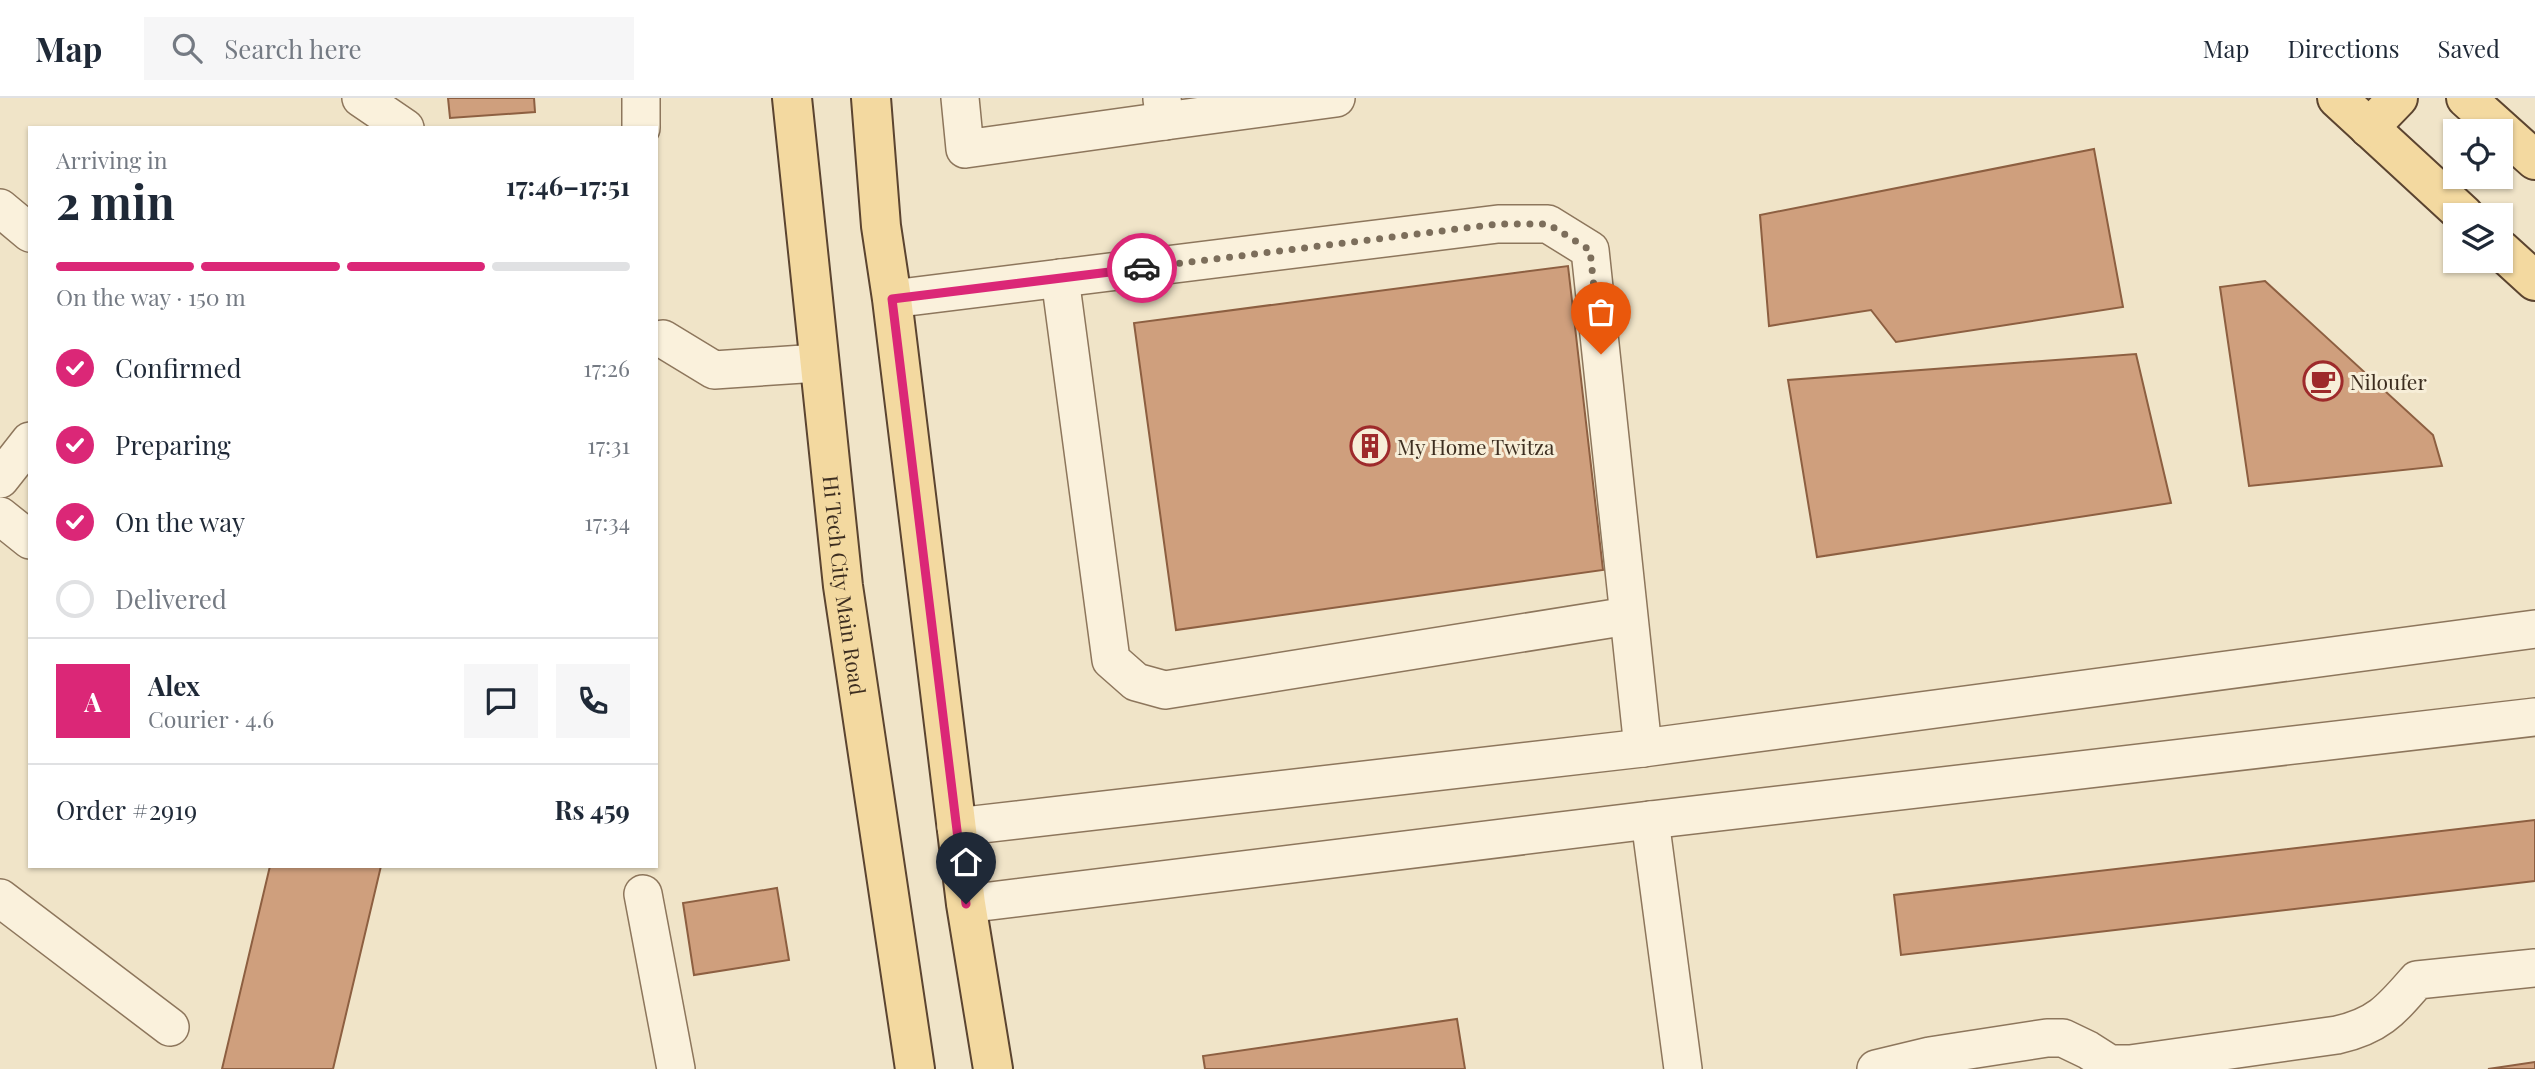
<!DOCTYPE html>
<html lang="en">
<head>
<meta charset="utf-8">
<style>
  :root { --surface:#fff; --page:#f6f6f7; --text:#1f2937; --muted:#747a83; --line:#e0e1e3; --accent:#db2777 }
  body { margin:0; font-family:"Playfair Display",serif; background:var(--page); color:var(--text); height:100vh; display:flex; flex-direction:column; font-size:26px; white-space:nowrap }
  * { box-sizing:border-box; margin:0 }
  p { font-size:23px; color:var(--muted) }
  .icon { flex:none; width:38px; height:38px; fill:none; stroke:currentColor; stroke-width:2; stroke-linecap:round; stroke-linejoin:round }
  .map { position:relative; flex:1; overflow:hidden }
  .sheet { position:absolute; left:28px; top:28px; width:630px; height:742px; display:flex; flex-direction:column; background:var(--surface); border-radius:0px; box-shadow:0 2px 5px #0004 }
  .sheet>* { flex:none }
  .fabs { position:absolute; left:2443px; top:21px; display:grid; gap:14px }
  .fabs a { display:grid; place-items:center; width:70px; height:70px; border-radius:0px; background:var(--surface); box-shadow:0 2px 5px #0004; font-size:35px }
  .pin { position:absolute; display:grid; place-items:center; width:60px; height:60px; color:#fff; margin:-72px -30px; border-radius:50% 50% 50% 0; rotate:-45deg; box-shadow:0 0 7px #0007 }
  .pin .icon { rotate:45deg }
  .courier { position:absolute; display:grid; place-items:center; width:70px; height:70px; margin:-35px; border:5px solid #db2777; border-radius:50%; background:#fff; color:#222; box-shadow:0 2px 9px #0007 }
  .headline em { font-style:normal; font-weight:700 }
  .headline div { display:flex; flex-direction:column-reverse }
  .headline { display:flex; align-items:center; justify-content:space-between; height:119px; padding:0 28px }
  h1 { font-size:46px; font-weight:700; line-height:52px }
  .bar { display:grid; grid-template-columns:repeat(4,1fr); gap:10px 7px; align-content:center; height:84px; padding:0 28px }
  .bar i { height:9px; border-radius:5px; background:var(--line) }
  .bar .active { background:var(--accent) }
  .bar p { grid-column:span 4 }
  .line { display:flex; align-items:center; gap:18px; padding:0 28px; border-top:2px solid var(--line) }
  .line div { flex:1 }
  .round { display:grid; place-items:center; flex:none; width:74px; height:74px; border-radius:0px; background:var(--page) }
  ol { padding:0 28px; list-style:none }
  li { display:flex; align-items:center; gap:21px; height:77px }
  li p { margin-inline-start:auto }
  li .icon { padding:7px; border-radius:50%; background:var(--accent); color:#fff; stroke-width:4 }
  li:last-child { color:var(--muted) }
  li i { width:38px; height:38px; border:4px solid var(--line); border-radius:50% }
  header { display:flex; align-items:center; gap:42px; box-sizing:border-box; height:98px; padding:0 35px; background:var(--surface); border-bottom:2px solid var(--line) }
  header strong { font-size:33px }
  nav { display:flex; gap:38px; margin-inline-start:auto; font-size:24px }
  .search { width:490px; height:63px; background:var(--page); display:flex; align-items:center; gap:18px; box-sizing:border-box; padding:0 24px; border-radius:0px; color:var(--muted); font-size:26px }
  .map>svg:first-child { display:block }
</style>
</head>
<body>
<header>
<strong>Map</strong>
<div class="search"><svg class="icon" aria-label="search" viewBox="0 0 24 24"><circle cx="10" cy="10" r="6"/><path d="M15 15l6 6"/></svg>Search here</div>
<nav><a>Map</a><a>Directions</a><a>Saved</a></nav>
</header>
<div class="map">
<svg width="2535" height="971" viewBox="0 0 2535 971">
  <rect width="100%" height="100%" fill="#f0e4c8"/>
  <g fill="#cf9f7d" stroke="#8d5f41" stroke-width="2">
    <path d="M448 0H534L535 14 450 20Z"/>
    <path d="M2094 51 2123 209 1896 244 1871 212 1769 228 1760 117Z"/>
    <path d="M1568 168 1603 472 1176 532 1134 225Z"/>
    <path d="M2265 183 2433 337 2442 368 2249 388 2220 189Z"/>
    <path d="M2136 256 2171 405 1817 459 1788 282Z"/>
    <path d="M2535 722V783L1901 857 1894 797Z"/>
    <path d="M270 768H381L333 971H222Z"/>
    <path d="M777 790 789 862 694 877 683 805Z"/>
    <path d="M1457 921 1465 971H1205L1203 958Z"/>
    <path d="M2535 964V971H2488Z"/>
  </g>
  <g fill="none" stroke-linecap="round" stroke-linejoin="round">
    <g stroke="#8d765c" stroke-width="40">
      <g id="minor">
        <path d="M361 0 405 30"/>
        <path d="M960 0 965 51 1165 23"/>
        <path d="M1162 1 1165 23 1336 0"/>
        <path d="M641 30V0"/>
        <path d="M0 110 30 135"/>
        <path d="M1060 180 1111 562 1136 584 1165 592 1628 518"/>
        <path d="M892 201 1498 126H1548L1590 152 1643 650"/>
        <path d="M663 241 714 272 818 265"/>
        <path d="M0 381 30 343"/>
        <path d="M0 418 30 442"/>
        <path d="M1650 722 1683 971"/>
        <path d="M956 729 1643 650 2535 531"/>
        <path d="M643 796 676 971"/>
        <path d="M0 800 170 929"/>
        <path d="M966 806 1650 722 2535 619"/>
        <path d="M1876 971 1930 958 2047 940H2063L2088 952 2110 966H2130L2337 937C2378 928 2391 912 2417 882L2535 870"/>
      </g>
    </g>
    <g stroke="#5b4430" stroke-width="42">
      <g id="major">
        <path id="s1" d="M792 0 843 488 915 971"/>
        <path d="M871 0 881 128 892 201 966 806 993 971"/>
        <path d="M2337 0 2464 117"/>
        <path d="M2466 0 2535 62"/>
        <path d="M2369 30 2398 0"/>
        <path d="M2501 152 2535 183"/>
      </g>
    </g>
    <use href="#minor" stroke="#faf1dc" stroke-width="37"/>
    <use href="#major" stroke="#f3d9a0" stroke-width="38"/>
  </g>
  <g fill="none" stroke-linecap="round" stroke-linejoin="round">
    <path stroke="#7c6e5b" stroke-width="7" stroke-dasharray="0 12.6" d="M1142 170 1498 126H1548L1590 152 1601 256"/>
    <path stroke="#db2777" stroke-width="9" d="M966 806 892 201 1142 170"/>
  </g>
  <defs>
    <g id="cafe-ring" transform="scale(2.0125)"><circle r="9.5" fill="#f7eed8" stroke="#9e2a2b" stroke-width="1.5"/><path d="M-5.5-4.5H6V0H3Q3 3.5 0 3.5H-2.5Q-5.5 3.5-5.5 0ZM3-3.2v2h1.7v-2ZM-6 4.5H4V6H-6Z" fill="#9e2a2b"/></g>
    <g id="building-ring" transform="scale(2.0125)"><circle r="9.5" fill="#f7eed8" stroke="#9e2a2b" stroke-width="1.5"/><path d="M-4-6H4V6H1V3H-1V6H-4ZM-2.5-4.3h1.7v1.8h-1.7ZM.8-4.3h1.7v1.8H.8ZM-2.5-1h1.7V.8h-1.7ZM.8-1h1.7V.8H.8Z" fill="#9e2a2b"/></g>
  </defs>
  <g fill-rule="evenodd">
    <use href="#cafe-ring" x="2323" y="283"/>
    <use href="#building-ring" x="1370" y="348"/>
  </g>
  <g text-anchor="middle" dominant-baseline="central" stroke-width="6" stroke-linejoin="round" paint-order="stroke">
    <g font-size="21" fill="#3d2e20" stroke="#f7eed8" text-anchor="start">
      <text x="2350" y="283">Niloufer</text>
      <text x="1397" y="348">My Home Twitza</text>
    </g>
    <g font-size="21" fill="#3d2e20" stroke="#f7eed8">
      <text stroke="none"><textPath href="#s1" startOffset="490">Hi Tech City Main Road</textPath></text>
    </g>
  </g>
</svg>
<div class="fabs">
<a><svg class="icon" aria-label="locate" viewBox="0 0 24 24"><circle cx="12" cy="12" r="6"/><path d="M12 2v4M12 18v4M2 12h4M18 12h4"/></svg></a>
<a><svg class="icon" aria-label="layers" viewBox="0 0 24 24"><path d="M12 4l9 5-9 5-9-5zM3 14l9 5 9-5"/></svg></a>
</div>
<div class="pin" style="left:1601px;top:256px;background:#ea580c"><svg class="icon" aria-label="bag" viewBox="0 0 24 24"><path d="M5 8h14l-1 12H6zM9 8a3 3 0 0 1 6 0"/></svg></div>
<div class="pin" style="left:966px;top:806px;background:#1f2937"><svg class="icon" aria-label="home" viewBox="0 0 24 24"><path d="M3 11l9-7 9 7M6 9v11h12V9"/></svg></div>
<div class="courier" style="left:1142px;top:170px"><svg class="icon" aria-label="car" viewBox="0 0 24 24"><path d="M5 17H2v-5l4-1 3-4h7l3 4 3 1v5h-3M9 17h6M6 11h13"/><circle cx="7" cy="17" r="2"/><circle cx="17" cy="17" r="2"/></svg></div>
<section class="sheet">
<div class="headline"><div><h1>2 min</h1><p>Arriving in</p></div><em>17:46–17:51</em></div>
<div class="bar"><i class="active"></i><i class="active"></i><i class="active"></i><i></i><p>On the way · 150 m</p></div>
<ol>
<li><svg class="icon" aria-label="check" viewBox="0 0 24 24"><path d="M5 12l5 5 9-10"/></svg>Confirmed<p>17:26</p></li>
<li><svg class="icon" aria-label="check" viewBox="0 0 24 24"><path d="M5 12l5 5 9-10"/></svg>Preparing<p>17:31</p></li>
<li><svg class="icon" aria-label="check" viewBox="0 0 24 24"><path d="M5 12l5 5 9-10"/></svg>On the way<p>17:34</p></li>
<li><i></i>Delivered</li>
</ol>
<div class="line" style="height:126px"><b class="round" style="background:var(--accent);color:#fff">A</b><div><b>Alex</b><p>Courier · 4.6</p></div><a class="round"><svg class="icon" aria-label="chat" viewBox="0 0 24 24"><path d="M4 5h16v11H9l-5 4z"/></svg></a><a class="round"><svg class="icon" aria-label="phone" viewBox="0 0 24 24"><path d="M5 4h4l2 5-3 2q2 4 5 5l2-3 5 2v4C11 20 4 13 5 4z"/></svg></a></div>
<div class="line" style="height:91px"><div>Order #2919</div><b>Rs 459</b></div>
</section>
</div>
</body>
</html>
